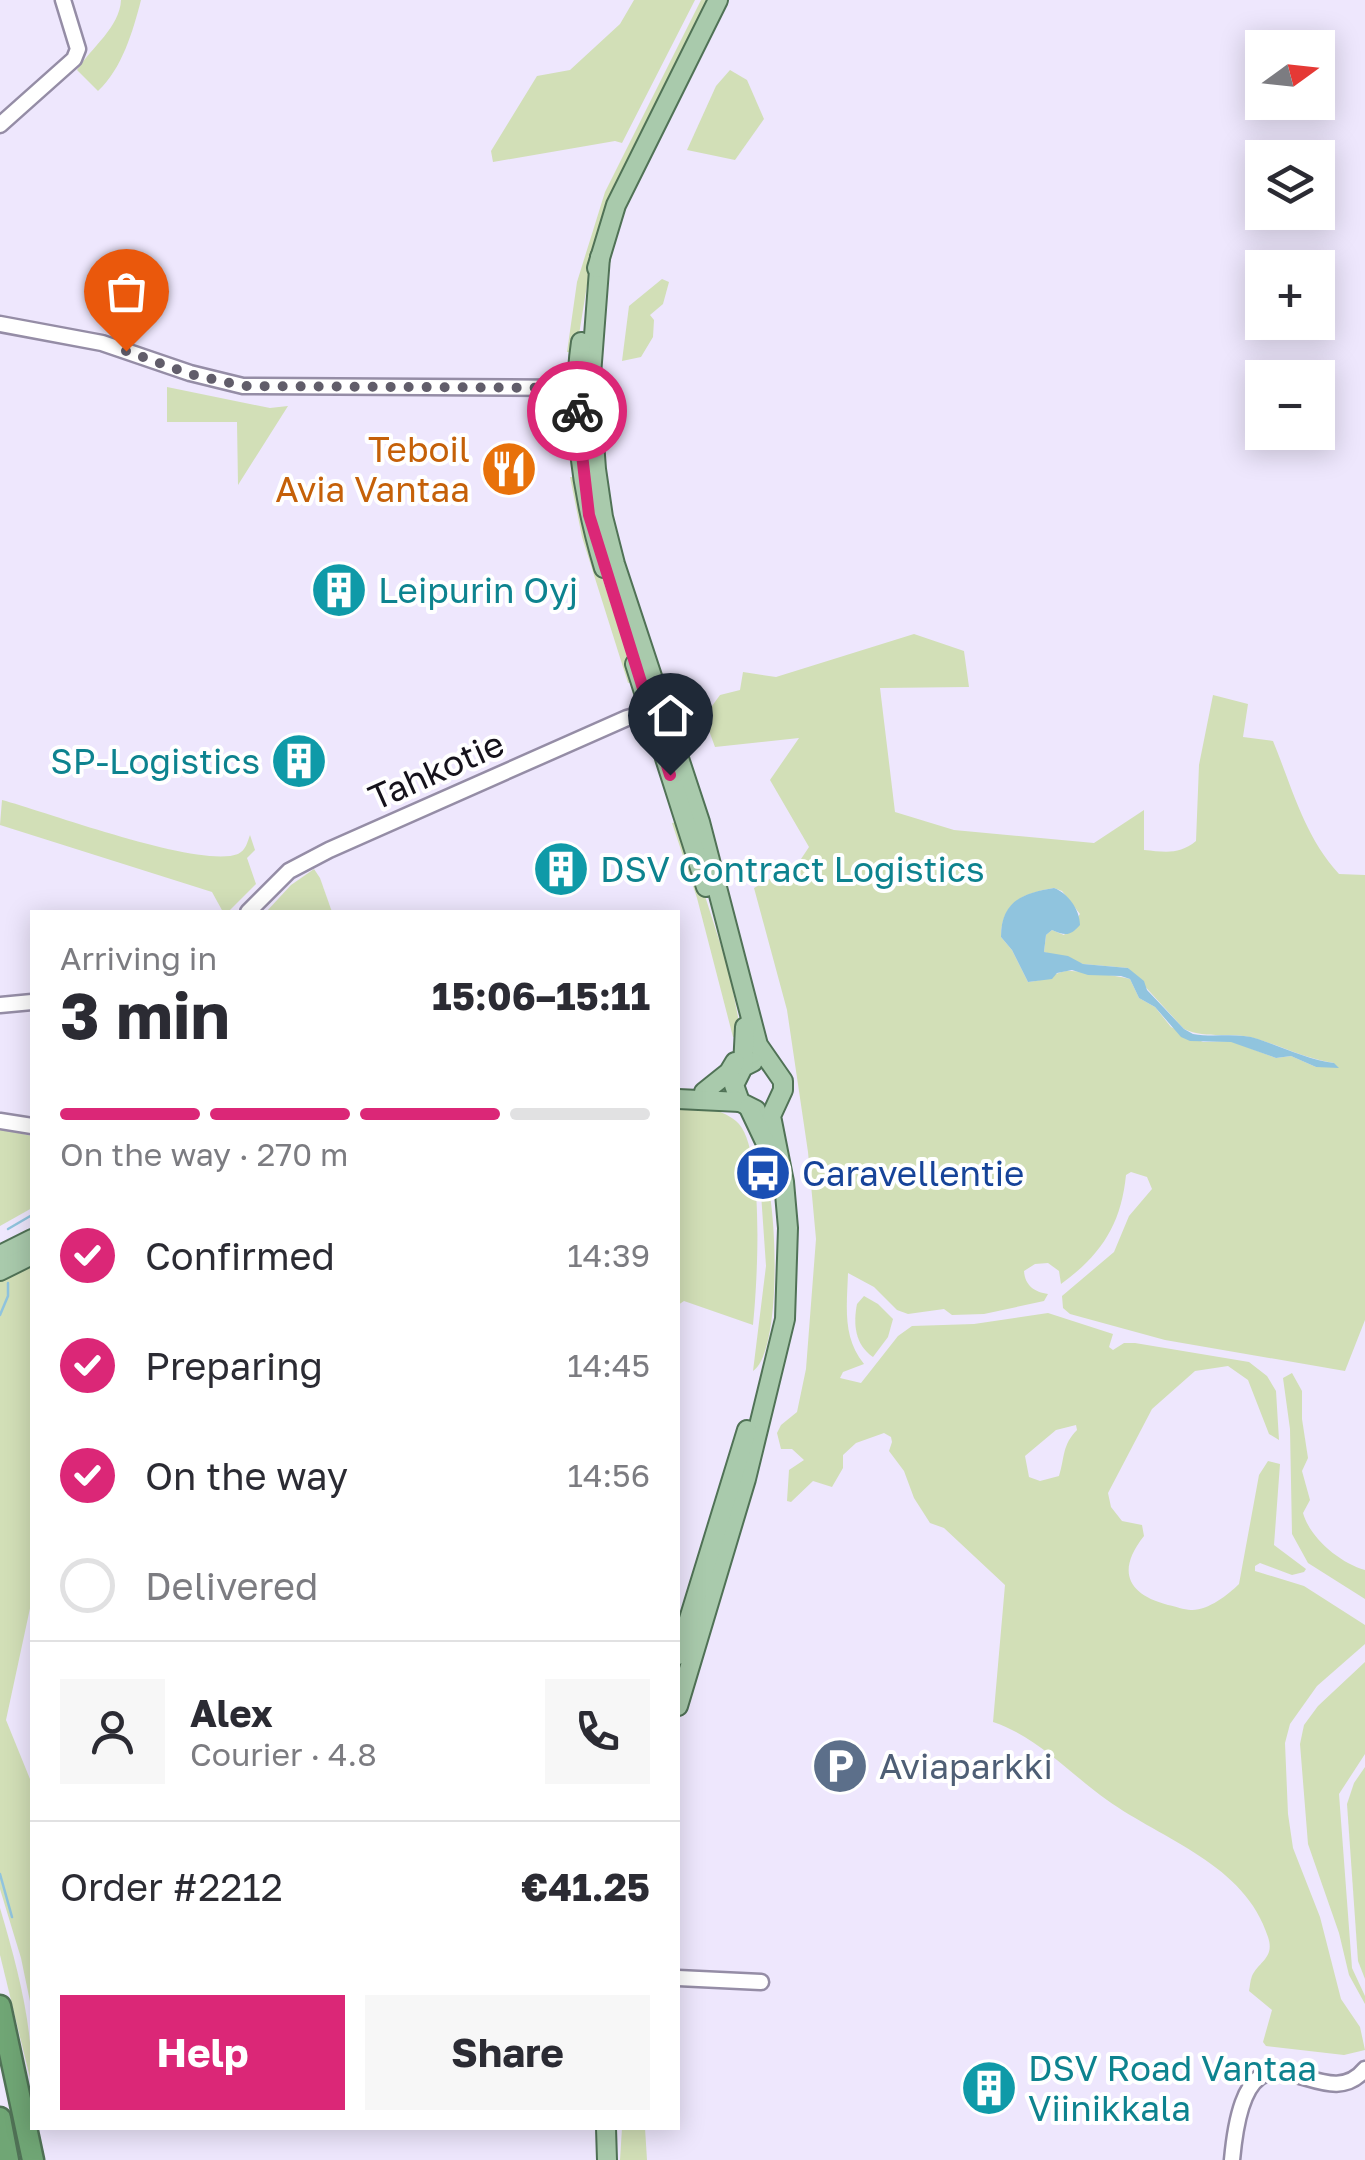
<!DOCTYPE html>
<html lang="en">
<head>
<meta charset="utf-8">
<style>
  :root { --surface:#fff; --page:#f7f7f7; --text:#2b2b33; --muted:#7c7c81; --line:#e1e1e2; --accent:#db2777 }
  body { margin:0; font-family:"Golos Text",sans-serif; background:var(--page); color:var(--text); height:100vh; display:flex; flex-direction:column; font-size:38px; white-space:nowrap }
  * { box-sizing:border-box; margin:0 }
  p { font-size:32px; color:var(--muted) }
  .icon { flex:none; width:55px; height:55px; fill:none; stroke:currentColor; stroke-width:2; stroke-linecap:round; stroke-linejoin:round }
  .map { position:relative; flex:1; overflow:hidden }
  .drawer { position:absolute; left:30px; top:910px; width:650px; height:1220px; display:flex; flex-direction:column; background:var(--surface); border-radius:0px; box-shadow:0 5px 25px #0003 }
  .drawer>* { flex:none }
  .needle { width:65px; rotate:75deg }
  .fabs { position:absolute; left:1245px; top:30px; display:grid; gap:20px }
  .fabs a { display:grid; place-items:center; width:90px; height:90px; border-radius:0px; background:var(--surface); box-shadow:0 5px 25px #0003; font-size:50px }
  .pin { position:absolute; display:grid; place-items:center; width:85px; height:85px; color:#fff; margin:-102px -42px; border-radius:50% 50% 50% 0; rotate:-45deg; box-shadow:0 0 10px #0007 }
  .pin .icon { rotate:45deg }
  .courier { position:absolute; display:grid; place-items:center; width:100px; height:100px; margin:-50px; border:8px solid #db2777; border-radius:50%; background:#fff; color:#222; box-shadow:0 2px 12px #0007 }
  .headline em { font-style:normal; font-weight:700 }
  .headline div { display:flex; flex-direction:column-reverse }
  .headline { display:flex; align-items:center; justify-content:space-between; height:170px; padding:0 30px }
  h1 { font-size:65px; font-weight:700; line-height:75px }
  .bar { display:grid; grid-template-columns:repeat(4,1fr); gap:15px 10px; align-content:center; height:120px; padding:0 30px }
  .bar i { height:12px; border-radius:8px; background:var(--line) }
  .bar .active { background:var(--accent) }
  .bar p { grid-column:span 4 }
  .line { display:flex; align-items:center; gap:25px; padding:0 30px; border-top:2px solid var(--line) }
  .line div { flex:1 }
  .round { display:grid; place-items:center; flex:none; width:105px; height:105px; border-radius:0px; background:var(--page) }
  ol { padding:0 30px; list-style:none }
  li { display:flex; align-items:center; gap:30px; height:110px }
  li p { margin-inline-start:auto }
  li .icon { padding:10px; border-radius:50%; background:var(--accent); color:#fff; stroke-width:4 }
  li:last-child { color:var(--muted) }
  li i { width:55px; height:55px; border:5px solid var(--line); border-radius:50% }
  .action { display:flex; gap:20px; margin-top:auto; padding:20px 30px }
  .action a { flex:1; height:115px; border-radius:0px; background:var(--accent); color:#fff; font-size:40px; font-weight:700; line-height:115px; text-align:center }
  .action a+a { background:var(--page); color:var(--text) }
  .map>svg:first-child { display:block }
</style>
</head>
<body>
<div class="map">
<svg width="1365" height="2160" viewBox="0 0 1365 2160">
  <rect width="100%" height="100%" fill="#eee7fd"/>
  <g fill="#d2dfb7" fill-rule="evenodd">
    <path d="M121 0H141C133 31 122 69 98 91L77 70C91 48 120 27 121 0Z"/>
    <path d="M634 0H695L622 143 615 141 493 162 491 151 537 76 570 70 620 24Z"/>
    <path d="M701 0H710L601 231 589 273 576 353 567 352 577 282 605 192Z"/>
    <path d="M730 70 747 80 764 119 735 160 687 150 716 86Z"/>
    <path d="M662 279 669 282 663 304 650 315 654 320 653 337 641 357 622 361 629 306Z"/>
    <path d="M167 387 270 408 288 406 238 485 237 422H167Z"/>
    <path d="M570 477H575L603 580 636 681 628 683 582 537Z"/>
    <path d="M914 634 964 651 969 687 880 688 895 812 954 830 1094 843 1144 810V850C1165 852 1179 855 1196 841L1199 765 1213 695 1248 704 1243 737 1273 741C1292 787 1304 836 1339 874L1365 875V1320L1345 1371 1165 1340 1070 1314 1063 1308 1062 1296 1114 1252 1129 1216 1152 1189 1147 1177 1131 1172 1126 1175C1121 1225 1101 1255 1061 1284L1059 1271 1048 1263 1035 1264 1024 1271C1025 1286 1035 1292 1048 1294L1044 1301 984 1314 952 1315 944 1309 908 1314 897 1310 874 1287 848 1273C847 1306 842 1337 864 1364L843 1372 840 1378 861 1383 898 1336 912 1326 974 1324 1048 1313 1113 1334 1109 1347 1113 1350 1124 1343H1135L1249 1362 1267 1376 1276 1391 1279 1440 1269 1434 1248 1380 1228 1366 1195 1371 1152 1409 1108 1493 1111 1507 1122 1521 1142 1525 1144 1536C1117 1570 1126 1594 1168 1605 1175 1606 1184 1610 1191 1610 1207 1611 1228 1595 1239 1584L1259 1475 1268 1461 1280 1464 1274 1545 1306 1569 1304 1572 1292 1575 1260 1563 1255 1566V1571L1304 1586 1365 1625V1644L1317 1686 1290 1724 1285 1743 1288 1814 1293 1848 1320 1917 1341 1999 1360 2027 1365 2050 1344 2055 1266 2046 1263 2042 1272 2010 1249 1991C1250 1986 1250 1981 1252 1976 1259 1961 1275 1958 1268 1937 1245 1864 1163 1840 1107 1800 1069 1773 1038 1737 993 1722L1005 1585 944 1528 930 1523 914 1498 904 1471 889 1451 892 1442 891 1437 884 1433 856 1443 843 1455V1468L832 1487 813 1481 791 1502 787 1501 789 1470 804 1460 792 1449H781L777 1433 781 1425 797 1412 806 1369 816 1239 808 1152 787 1010 754 888 799 862 809 847 770 780 799 738 715 747 704 717 720 695 740 690 743 672 776 677ZM1054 888 1062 891 1080 914 1064 935 1052 930 1046 935 1044 952 1083 964 1128 968 1184 1029C1207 1040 1233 1031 1257 1039 1283 1047 1307 1059 1334 1063L1316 1067 1291 1056 1276 1058 1231 1041 1203 1042 1171 1027 1155 1007 1139 998 1130 979C1122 976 1074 970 1066 971 1054 973 1044 981 1028 982L1012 950 1001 937C1001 902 1024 893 1054 888ZM1076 1425 1077 1430C1062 1445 1065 1457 1059 1476L1040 1481 1029 1477 1025 1456 1056 1430Z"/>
    <path d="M2 800C47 812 200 869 238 854 246 850 247 843 250 835L255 850 247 858 256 884 228 912H223L212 892 0 825Z"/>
    <path d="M681 821 729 971 741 1032 737 1038 733 1037 697 898 672 823Z"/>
    <path d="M314 869 320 878 332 912H266L291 885Z"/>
    <path d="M678 1105C699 1107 719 1107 736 1121 766 1145 757 1287 753 1325L684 1301 678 1305Z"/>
    <path d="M0 1129 32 1136V1208L0 1226Z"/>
    <path d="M766 1177C777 1210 782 1351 753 1371L766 1266 760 1179Z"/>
    <path d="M32 1265V1599L6 1720 32 1784V2011L21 1958 0 1889V1281Z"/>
    <path d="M864 1296 878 1304 893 1319 888 1337 873 1357C855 1345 853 1324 857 1304Z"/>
    <path d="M1292 1373 1302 1391V1419L1308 1458 1302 1471 1310 1500 1303 1513C1310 1538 1340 1563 1365 1570V1599L1308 1563 1292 1534 1290 1429 1283 1378Z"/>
    <path d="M1365 1662V1754L1339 1794 1352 1968 1365 1996V2004L1349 1975 1339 1933 1308 1844 1300 1744 1304 1725 1318 1706Z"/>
    <path d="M1365 1767V1979L1358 1961 1347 1804 1354 1783Z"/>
    <path d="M0 1908C17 1966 33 2024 32 2086L0 1955Z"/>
    <path d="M622 2128H645L647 2160H620Z"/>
  </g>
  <path fill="#90c4de" d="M1054 888C1068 893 1080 910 1080 925 1070 936 1066 936 1052 930L1046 935 1044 952 1068 956 1083 964 1128 968 1144 981 1147 990 1184 1029 1193 1034C1214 1038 1237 1032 1258 1039 1282 1047 1309 1060 1334 1063L1339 1068 1316 1067 1291 1056 1276 1058 1231 1042 1190 1041 1181 1037 1155 1007 1139 998 1130 979 1121 976 1088 975 1072 970 1057 973 1052 979 1028 982 1012 950 1001 937C1001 901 1023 893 1054 888Z"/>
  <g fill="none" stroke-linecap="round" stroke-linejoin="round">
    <g stroke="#90c4de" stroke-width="2.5">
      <path d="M8 1229 32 1215"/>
      <path d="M0 1315 8 1296V1283"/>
      <path d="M0 1874 12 1917"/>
    </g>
    <g stroke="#958da6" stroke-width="19">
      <g id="minor">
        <path d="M0 125 74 59 78 49 63 0"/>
        <path d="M0 324 102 343 190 373 243 386 586 388"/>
        <path d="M248 912 289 871 329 850 627 718 656 710"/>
        <path d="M0 1005 32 1002"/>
        <path d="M0 1121 32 1126"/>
        <path d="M678 1978 761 1982"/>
        <path d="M1232 2160C1247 1994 1321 2124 1365 2069"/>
      </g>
    </g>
    <g stroke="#507256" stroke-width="22">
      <g id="major">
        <path d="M600 257 590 388 596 469 603 517 615 564 700 822 758 1045 783 1081V1090L771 1116 784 1182 788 1228 785 1319 746 1479 678 1706"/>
        <path d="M597 268 616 205 718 0"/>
        <path d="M581 342C570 418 582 494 604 568"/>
        <path d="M635 664 706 887"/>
        <path d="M753 1062 743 1067 734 1085 740 1102 756 1110"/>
        <path d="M743 1067 745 1027"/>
        <path d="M704 1092 729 1072 735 1062"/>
        <path d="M678 1099 740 1102"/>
        <path d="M749 1108 768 1148"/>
        <path d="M0 1255 32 1239"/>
        <path d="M0 1271 32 1255"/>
        <path d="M678 1655 747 1430"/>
        <path d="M606 2128 607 2160"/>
      </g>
    </g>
    <g stroke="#507256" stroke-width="25">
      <g id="highway">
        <path d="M0 2006 33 2160"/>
        <path d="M0 2118 8 2160"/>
      </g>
    </g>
    <use href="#minor" stroke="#fff" stroke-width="14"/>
    <use href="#major" stroke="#a9caac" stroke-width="18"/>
    <use href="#highway" stroke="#70a675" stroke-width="20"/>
  </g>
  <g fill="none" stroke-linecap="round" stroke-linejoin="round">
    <path stroke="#615d6a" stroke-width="10" stroke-dasharray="0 18" d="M126 351 190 374 243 386 577 388V411"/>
    <path stroke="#db2777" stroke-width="12" d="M577 411 589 515 670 775"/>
  </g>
  <defs>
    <g id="restaurant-disc" transform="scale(2.875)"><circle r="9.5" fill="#e8710a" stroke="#fff"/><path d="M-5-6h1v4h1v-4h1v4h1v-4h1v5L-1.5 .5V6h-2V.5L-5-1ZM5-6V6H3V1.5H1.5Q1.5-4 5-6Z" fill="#fff"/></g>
    <g id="building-disc" transform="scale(2.875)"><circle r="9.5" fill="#0f9aa8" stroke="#fff"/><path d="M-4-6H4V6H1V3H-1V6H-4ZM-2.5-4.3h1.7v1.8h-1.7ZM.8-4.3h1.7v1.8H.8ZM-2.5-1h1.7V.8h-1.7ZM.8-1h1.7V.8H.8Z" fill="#fff"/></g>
    <g id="bus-disc" transform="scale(2.875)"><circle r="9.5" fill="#1a4fb4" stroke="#fff"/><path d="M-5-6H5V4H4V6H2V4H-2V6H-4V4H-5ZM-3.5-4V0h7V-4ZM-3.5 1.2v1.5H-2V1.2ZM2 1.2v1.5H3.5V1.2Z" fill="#fff"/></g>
    <g id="parking-disc" transform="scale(2.875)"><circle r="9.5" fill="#5c6f8a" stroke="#fff"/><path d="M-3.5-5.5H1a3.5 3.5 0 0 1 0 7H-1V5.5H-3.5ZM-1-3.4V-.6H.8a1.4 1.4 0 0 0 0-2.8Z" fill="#fff"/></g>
  </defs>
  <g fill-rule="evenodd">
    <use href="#restaurant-disc" x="509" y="469"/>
    <use href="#building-disc" x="339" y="590"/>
    <use href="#building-disc" x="299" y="761"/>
    <use href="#building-disc" x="561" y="869"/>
    <use href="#bus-disc" x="763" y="1173"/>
    <use href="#parking-disc" x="840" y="1766"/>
    <use href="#building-disc" x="989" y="2088"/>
  </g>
  <g text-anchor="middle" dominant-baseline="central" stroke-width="8" stroke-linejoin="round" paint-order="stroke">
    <g font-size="35" fill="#c56008" stroke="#fff" text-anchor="end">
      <text x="470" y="449">Teboil<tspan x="470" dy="40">Avia Vantaa</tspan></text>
    </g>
    <g font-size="35" fill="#0d838f" stroke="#fff" text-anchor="start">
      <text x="378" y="590">Leipurin Oyj</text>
      <text x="260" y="761" text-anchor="end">SP-Logistics</text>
      <text x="600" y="869">DSV Contract Logistics</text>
      <text x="1028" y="2068">DSV Road Vantaa<tspan x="1028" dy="40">Viinikkala</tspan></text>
    </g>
    <g font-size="35" fill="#15121b" stroke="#fff">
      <text transform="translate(436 770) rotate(-24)">Tahkotie</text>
    </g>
    <g font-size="35" fill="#164399" stroke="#fff" text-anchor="start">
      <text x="802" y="1173">Caravellentie</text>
    </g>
    <g font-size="35" fill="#4e5e75" stroke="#fff" text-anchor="start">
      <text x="879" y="1766">Aviaparkki</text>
    </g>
  </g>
</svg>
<div class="fabs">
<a><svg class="needle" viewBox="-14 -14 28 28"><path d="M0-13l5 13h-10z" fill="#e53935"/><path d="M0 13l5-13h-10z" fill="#7c7c81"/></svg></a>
<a><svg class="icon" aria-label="layers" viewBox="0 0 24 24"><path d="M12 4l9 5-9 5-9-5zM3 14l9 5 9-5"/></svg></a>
<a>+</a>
<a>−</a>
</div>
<div class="pin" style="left:126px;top:351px;background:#ea580c"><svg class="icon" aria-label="bag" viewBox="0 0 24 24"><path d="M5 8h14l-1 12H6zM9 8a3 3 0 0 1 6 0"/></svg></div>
<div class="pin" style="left:670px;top:775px;background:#1f2937"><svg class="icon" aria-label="home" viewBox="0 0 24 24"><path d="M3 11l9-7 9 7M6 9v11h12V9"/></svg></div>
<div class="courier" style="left:577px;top:411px"><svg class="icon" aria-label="bike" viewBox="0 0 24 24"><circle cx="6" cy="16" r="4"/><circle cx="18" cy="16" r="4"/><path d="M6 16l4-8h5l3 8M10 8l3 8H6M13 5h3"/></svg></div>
<section class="drawer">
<div class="headline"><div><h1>3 min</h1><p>Arriving in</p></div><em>15:06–15:11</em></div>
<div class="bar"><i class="active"></i><i class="active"></i><i class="active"></i><i></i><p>On the way · 270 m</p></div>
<ol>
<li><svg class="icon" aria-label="check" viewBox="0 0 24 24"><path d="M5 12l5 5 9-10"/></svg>Confirmed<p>14:39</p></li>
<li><svg class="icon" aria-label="check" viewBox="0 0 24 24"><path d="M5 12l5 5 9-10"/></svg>Preparing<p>14:45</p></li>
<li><svg class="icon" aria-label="check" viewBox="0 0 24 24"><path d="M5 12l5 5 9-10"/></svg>On the way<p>14:56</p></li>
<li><i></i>Delivered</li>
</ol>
<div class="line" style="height:180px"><a class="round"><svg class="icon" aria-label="person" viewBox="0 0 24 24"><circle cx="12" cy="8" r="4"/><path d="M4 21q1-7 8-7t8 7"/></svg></a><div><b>Alex</b><p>Courier · 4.8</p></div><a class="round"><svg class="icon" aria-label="phone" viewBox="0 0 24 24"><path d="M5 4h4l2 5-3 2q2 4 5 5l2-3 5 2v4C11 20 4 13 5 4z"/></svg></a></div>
<div class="line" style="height:130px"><div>Order #2212</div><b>€41.25</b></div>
<div class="action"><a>Help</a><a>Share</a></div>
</section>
</div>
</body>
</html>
